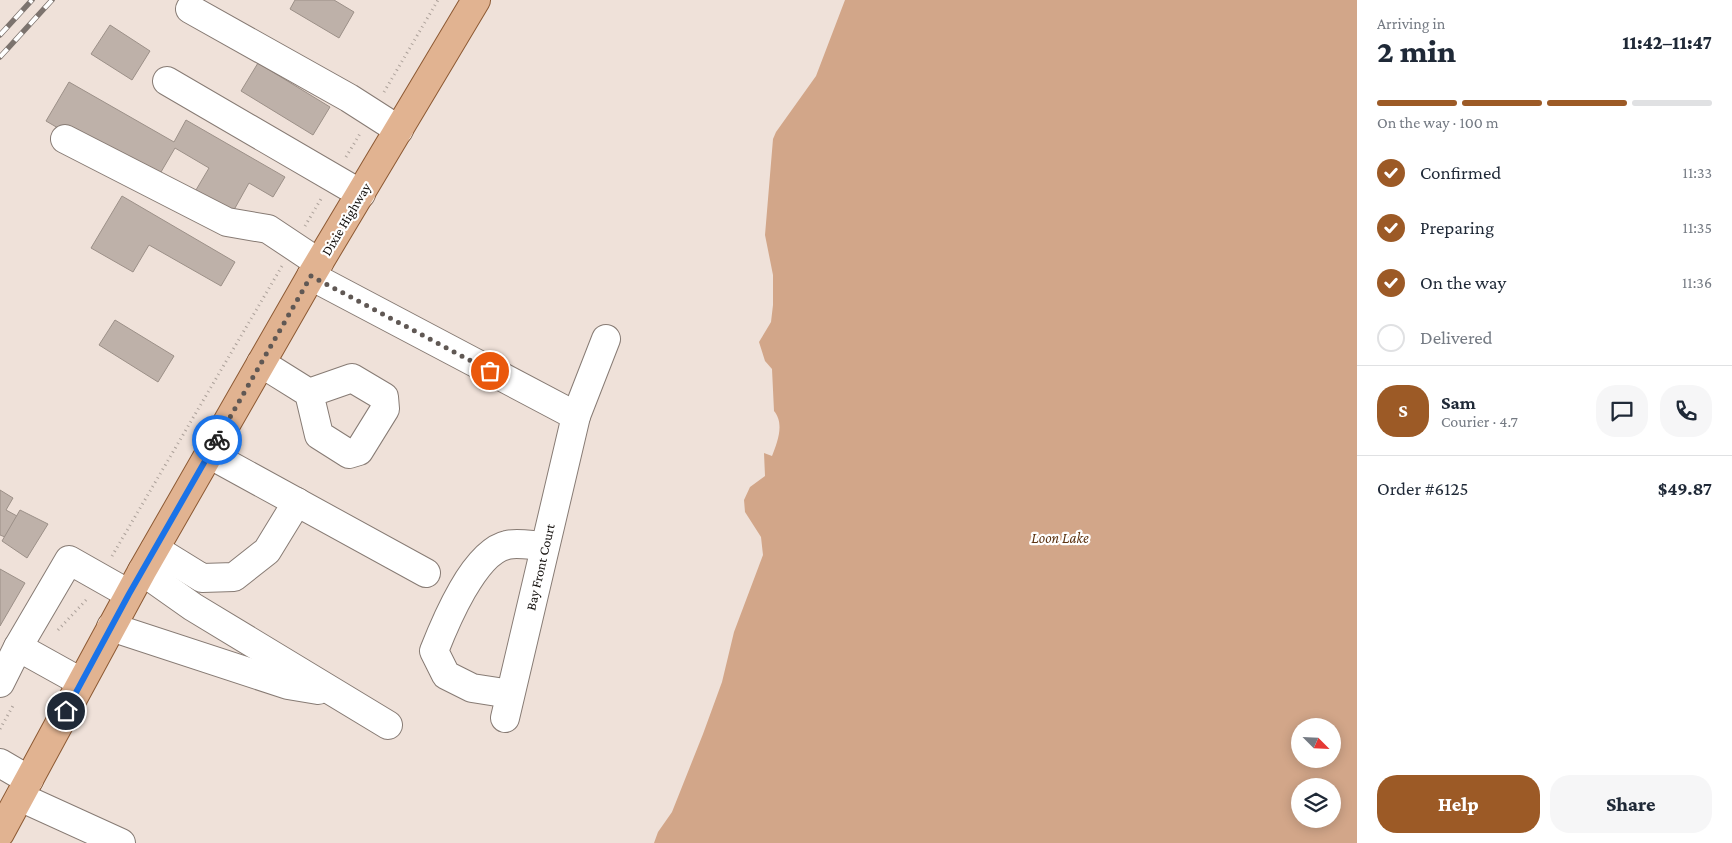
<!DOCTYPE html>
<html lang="en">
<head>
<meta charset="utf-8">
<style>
  :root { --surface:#fff; --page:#f6f6f7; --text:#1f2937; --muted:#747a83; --line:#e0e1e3; --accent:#9c5a26 }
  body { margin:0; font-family:"Crimson Pro",serif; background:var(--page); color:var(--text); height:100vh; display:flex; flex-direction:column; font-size:19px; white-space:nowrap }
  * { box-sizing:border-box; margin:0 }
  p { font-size:16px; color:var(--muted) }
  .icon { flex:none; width:28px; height:28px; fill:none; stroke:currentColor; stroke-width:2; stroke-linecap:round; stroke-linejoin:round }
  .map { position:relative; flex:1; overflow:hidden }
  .drawer { display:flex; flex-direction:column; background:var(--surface); width:375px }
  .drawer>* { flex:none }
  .needle { width:32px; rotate:114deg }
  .fabs { position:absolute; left:1291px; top:718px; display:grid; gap:10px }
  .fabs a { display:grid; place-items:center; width:50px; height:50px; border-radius:50%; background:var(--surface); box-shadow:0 2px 12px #0003; font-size:25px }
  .pin { position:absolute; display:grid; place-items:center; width:42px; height:42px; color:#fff; margin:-21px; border:2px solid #fff; border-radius:50%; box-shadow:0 1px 5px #0007 }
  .courier { position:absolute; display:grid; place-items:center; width:50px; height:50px; margin:-25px; border:4px solid #1a73e8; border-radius:50%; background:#fff; color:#222; box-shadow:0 1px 6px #0007 }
  .overview em { font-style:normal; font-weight:800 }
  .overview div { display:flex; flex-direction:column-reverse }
  .overview { display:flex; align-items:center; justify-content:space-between; height:85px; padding:0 20px }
  h1 { font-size:32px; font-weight:800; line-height:38px }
  .bar { display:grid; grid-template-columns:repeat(4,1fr); gap:8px 5px; align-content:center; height:60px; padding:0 20px }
  .bar i { height:6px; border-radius:4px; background:var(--line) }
  .bar .selected { background:var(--accent) }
  .bar p { grid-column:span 4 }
  .line { display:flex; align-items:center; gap:12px; padding:0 20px; border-top:1px solid var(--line) }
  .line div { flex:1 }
  .round { display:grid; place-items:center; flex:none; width:52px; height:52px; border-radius:20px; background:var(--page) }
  ol { padding:0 20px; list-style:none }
  li { display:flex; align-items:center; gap:15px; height:55px }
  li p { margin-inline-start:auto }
  li .icon { padding:5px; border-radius:50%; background:var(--accent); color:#fff; stroke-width:4 }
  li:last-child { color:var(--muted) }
  li i { width:28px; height:28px; border:2px solid var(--line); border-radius:50% }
  .action { display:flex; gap:10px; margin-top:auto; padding:10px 20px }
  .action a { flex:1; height:58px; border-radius:20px; background:var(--accent); color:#fff; font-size:20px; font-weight:800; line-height:58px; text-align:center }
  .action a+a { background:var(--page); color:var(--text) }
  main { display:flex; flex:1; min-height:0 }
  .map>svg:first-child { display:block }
</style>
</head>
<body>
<main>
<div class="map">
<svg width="1357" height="843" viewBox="0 0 1357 843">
  <rect width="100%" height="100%" fill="#efe1d9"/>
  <path fill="#d2a689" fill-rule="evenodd" d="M845 0H1357V843H654L658 832 672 812 703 734 722 682 734 632 763 555 761 537 745 512 744 500 750 487 765 476 764 453 772 456C777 443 785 424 774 411L772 369 765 361 759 342 771 322 773 305V275L765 235 773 139 776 132 816 76ZM1300 726H1332V759H1300ZM1300 786H1332V819H1300Z"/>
  <g fill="#beb1a9" stroke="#9c9088">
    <path d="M295 0H334L354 12 339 38 290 9Z"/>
    <path d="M110 25 150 51 132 80 91 54Z"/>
    <path d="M258 63 330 107 313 135 241 91Z"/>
    <path d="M69 82 174 142 186 120 285 177 273 197 249 183 230 217 193 195 209 168 175 148 154 184 46 121Z"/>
    <path d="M122 196 235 262 221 286 149 245 133 272 91 248Z"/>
    <path d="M115 320 174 356 158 382 99 345Z"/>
    <path d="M0 490 13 498 6 510 17 516 5 537 0 535Z"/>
    <path d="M20 510 48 524 27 558 2 541Z"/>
    <path d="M0 569 25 583 0 626Z"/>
  </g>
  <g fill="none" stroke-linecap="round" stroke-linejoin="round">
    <g stroke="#877b74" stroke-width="30">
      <g id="minor">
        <path d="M190 9 349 98 399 130"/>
        <path d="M167 81 361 194"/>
        <path d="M65 139 227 222 268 229 319 263"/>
        <path d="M311 276 576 416 505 718"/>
        <path d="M261 363 309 393 352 378 384 397 385 409 359 451 349 454 319 435 309 393"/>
        <path d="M576 416 606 339"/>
        <path d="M209 454 426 573"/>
        <path d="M155 549 202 578 234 577 267 551 297 502"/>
        <path d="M142 571 193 607 388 725"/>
        <path d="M111 627 288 685 318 690"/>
        <path d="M18 647 69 560 129 594"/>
        <path d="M0 683 18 647 81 682"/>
        <path d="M510 694 472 688 446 675 434 651C445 623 474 552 507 545 518 542 534 546 545 546"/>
        <path d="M0 763 29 780"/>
        <path d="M20 797 121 843"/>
      </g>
    </g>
    <g stroke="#8c5933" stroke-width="30">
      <path id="major" d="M0 833 142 571 311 276 476 0"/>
    </g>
    <g stroke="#aca19a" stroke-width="3" stroke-dasharray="1 4" stroke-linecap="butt">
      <path d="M384 92 438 0"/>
      <path d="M346 157 361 132"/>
      <path d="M305 226 321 199"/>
      <path d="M112 556 282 266"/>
      <path d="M58 630 88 598"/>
      <path d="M0 729 14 704"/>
    </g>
    <use href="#minor" stroke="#fff" stroke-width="28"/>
    <use href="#major" stroke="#e1b391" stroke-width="28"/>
    <g stroke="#7c736e" stroke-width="5.5">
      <g id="rail">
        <path d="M0 35 32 0"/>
        <path d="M0 57 52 0"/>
      </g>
    </g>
    <use href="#rail" stroke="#fff" stroke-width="4" stroke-dasharray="11" stroke-linecap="butt"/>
  </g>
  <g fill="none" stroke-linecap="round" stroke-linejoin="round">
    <path stroke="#605854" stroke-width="5" stroke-dasharray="0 9" d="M217 440 311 276 490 371"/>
    <path stroke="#1a73e8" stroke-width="6" d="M66 711 129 594 217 440"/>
  </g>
  <g text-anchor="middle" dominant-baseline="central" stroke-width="4.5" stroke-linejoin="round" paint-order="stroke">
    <g font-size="14" fill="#130f0c" stroke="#fff">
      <text transform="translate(346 219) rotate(-59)">Dixie Highway</text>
      <text transform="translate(540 567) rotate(-77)">Bay Front Court</text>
    </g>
    <g font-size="15" font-style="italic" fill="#5d3311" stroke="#fff">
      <text x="1060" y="538">Loon Lake</text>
    </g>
  </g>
</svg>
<div class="fabs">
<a><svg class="needle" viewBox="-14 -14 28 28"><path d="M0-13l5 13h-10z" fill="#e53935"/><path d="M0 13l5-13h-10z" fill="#747a83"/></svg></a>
<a><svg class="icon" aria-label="layers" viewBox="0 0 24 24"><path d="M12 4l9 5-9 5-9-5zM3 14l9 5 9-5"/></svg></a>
</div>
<div class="pin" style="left:490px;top:371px;background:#ea580c"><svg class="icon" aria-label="bag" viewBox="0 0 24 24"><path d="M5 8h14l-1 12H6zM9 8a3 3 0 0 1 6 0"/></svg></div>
<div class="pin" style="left:66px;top:711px;background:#1f2937"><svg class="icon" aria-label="home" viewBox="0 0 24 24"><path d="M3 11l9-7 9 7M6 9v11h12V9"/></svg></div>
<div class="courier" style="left:217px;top:440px"><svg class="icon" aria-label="bike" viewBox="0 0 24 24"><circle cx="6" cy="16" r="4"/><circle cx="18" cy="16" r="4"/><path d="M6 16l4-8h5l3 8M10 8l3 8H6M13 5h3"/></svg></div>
</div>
<section class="drawer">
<div class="overview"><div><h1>2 min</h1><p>Arriving in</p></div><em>11:42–11:47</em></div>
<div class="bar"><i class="selected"></i><i class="selected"></i><i class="selected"></i><i></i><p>On the way · 100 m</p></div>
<ol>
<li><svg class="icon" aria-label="check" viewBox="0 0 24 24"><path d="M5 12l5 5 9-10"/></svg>Confirmed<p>11:33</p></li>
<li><svg class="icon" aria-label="check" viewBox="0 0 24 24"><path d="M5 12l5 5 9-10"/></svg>Preparing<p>11:35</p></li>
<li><svg class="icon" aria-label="check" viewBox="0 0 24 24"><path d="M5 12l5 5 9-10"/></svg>On the way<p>11:36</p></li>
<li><i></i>Delivered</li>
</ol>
<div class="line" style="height:90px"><b class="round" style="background:var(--accent);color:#fff">S</b><div><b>Sam</b><p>Courier · 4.7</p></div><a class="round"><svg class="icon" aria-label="chat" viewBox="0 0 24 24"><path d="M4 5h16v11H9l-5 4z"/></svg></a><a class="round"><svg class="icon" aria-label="phone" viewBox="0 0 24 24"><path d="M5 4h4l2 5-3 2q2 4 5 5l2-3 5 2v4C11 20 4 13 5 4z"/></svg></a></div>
<div class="line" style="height:65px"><div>Order #6125</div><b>$49.87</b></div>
<div class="action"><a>Help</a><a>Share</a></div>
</section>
</main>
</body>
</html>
